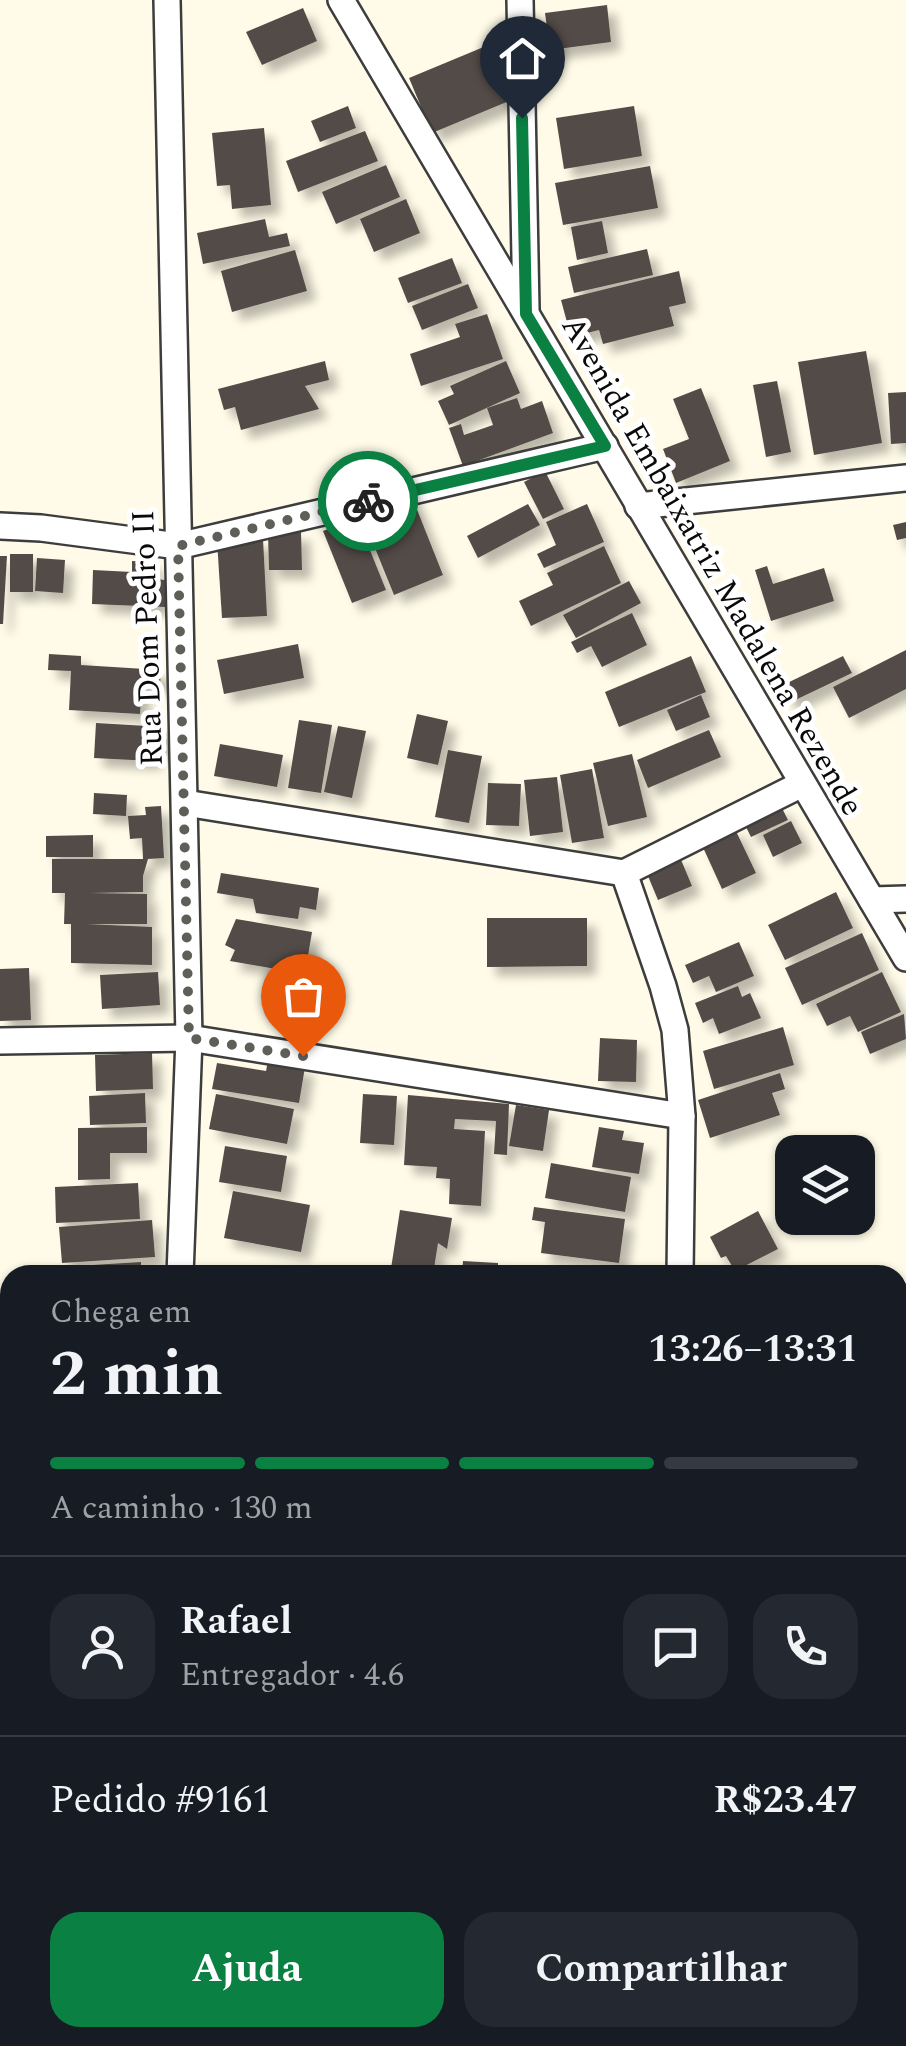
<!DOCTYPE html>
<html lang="pt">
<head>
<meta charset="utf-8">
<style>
  :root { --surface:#171b24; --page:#242831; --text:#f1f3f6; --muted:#9ea1a6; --line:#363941; --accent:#0b8043 }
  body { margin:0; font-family:Spectral,serif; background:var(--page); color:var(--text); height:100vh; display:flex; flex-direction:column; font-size:38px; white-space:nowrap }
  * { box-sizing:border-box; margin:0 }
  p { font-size:32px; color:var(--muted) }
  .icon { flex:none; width:55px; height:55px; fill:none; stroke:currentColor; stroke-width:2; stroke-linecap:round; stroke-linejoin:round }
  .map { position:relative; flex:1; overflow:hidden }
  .drawer { position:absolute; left:0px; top:1265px; width:908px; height:782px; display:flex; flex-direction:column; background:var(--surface); border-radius:30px 30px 0 0; box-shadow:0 2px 8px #0004 }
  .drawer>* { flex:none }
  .fabs { position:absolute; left:775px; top:1135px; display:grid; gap:20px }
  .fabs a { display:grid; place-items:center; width:100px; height:100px; border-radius:20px; background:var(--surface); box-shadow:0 2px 8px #0004; font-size:50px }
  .pin { position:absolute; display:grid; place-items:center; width:85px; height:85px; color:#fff; margin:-102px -42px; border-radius:50% 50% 50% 0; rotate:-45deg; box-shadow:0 0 10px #0007 }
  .pin .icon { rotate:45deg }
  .courier { position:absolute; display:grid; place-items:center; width:100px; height:100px; margin:-50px; border:8px solid #0b8043; border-radius:50%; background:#fff; color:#222; box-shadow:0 2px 12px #0007 }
  .headline em { font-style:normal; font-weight:700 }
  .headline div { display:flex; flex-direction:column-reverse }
  .headline { display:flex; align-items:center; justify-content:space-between; height:170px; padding:0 50px }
  h1 { font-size:65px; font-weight:700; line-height:75px }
  .bar { display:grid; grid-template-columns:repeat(4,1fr); gap:15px 10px; align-content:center; height:120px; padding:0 50px }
  .bar i { height:12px; border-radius:8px; background:var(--line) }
  .bar .current { background:var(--accent) }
  .bar p { grid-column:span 4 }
  .line { display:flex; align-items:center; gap:25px; padding:0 50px; border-top:2px solid var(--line) }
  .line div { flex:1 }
  .round { display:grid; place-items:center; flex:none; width:105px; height:105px; border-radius:30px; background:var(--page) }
  .cta { display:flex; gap:20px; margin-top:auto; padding:20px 50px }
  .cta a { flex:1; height:115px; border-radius:30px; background:var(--accent); color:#fff; font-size:40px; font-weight:700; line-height:115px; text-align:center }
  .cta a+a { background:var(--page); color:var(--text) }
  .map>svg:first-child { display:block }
</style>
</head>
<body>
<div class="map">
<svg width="906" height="2046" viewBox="0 0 906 2046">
  <defs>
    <filter id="shadow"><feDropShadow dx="9" dy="9" stdDeviation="5" flood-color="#0004"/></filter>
  </defs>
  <rect width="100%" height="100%" fill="#fffbe8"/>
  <g fill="#534c47" filter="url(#shadow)">
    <path d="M607 5 611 42 550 50 545 13Z"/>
    <path d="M303 8 317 41 262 65 246 32Z"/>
    <path d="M486 46 509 101 432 133 409 78Z"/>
    <path d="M348 106 356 128 320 142 311 121Z"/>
    <path d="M634 106 642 156 564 169 556 118Z"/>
    <path d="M264 128 271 205 232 209 230 185 217 186 212 133Z"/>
    <path d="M365 131 378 161 298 192 286 161Z"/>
    <path d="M386 165 400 197 336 224 322 192Z"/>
    <path d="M650 166 658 208 563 225 555 183Z"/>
    <path d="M406 199 420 233 374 252 360 219Z"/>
    <path d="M265 219 269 237 287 233 290 246 203 264 197 233Z"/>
    <path d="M602 221 608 253 577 260 571 227Z"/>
    <path d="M647 249 653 275 574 293 568 267Z"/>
    <path d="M295 250 307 291 232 312 221 271Z"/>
    <path d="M452 258 462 283 408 303 398 278Z"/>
    <path d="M679 271 686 303 669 307 674 326 603 344 599 330 571 337 561 300Z"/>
    <path d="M468 284 478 308 422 330 412 306Z"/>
    <path d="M487 314 503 359 421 386 410 354 460 337 455 324Z"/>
    <path d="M866 351 882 443 814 455 798 362Z"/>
    <path d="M325 361 329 380 305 386 319 409 241 430 235 407 224 410 218 389Z"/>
    <path d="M506 361 520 393 449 425 438 401 454 394 450 386Z"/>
    <path d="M777 381 791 452 766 457 753 385Z"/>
    <path d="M701 388 730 461 676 483 663 449 689 439 673 399Z"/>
    <path d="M906 392V443L891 444 888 393Z"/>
    <path d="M517 398 521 409 542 401 553 433 463 466 449 428 461 424 464 435 493 425 487 408Z"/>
    <path d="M545 471 564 509 543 519 524 482Z"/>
    <path d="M414 502 443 575 394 595 364 521Z"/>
    <path d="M528 504 540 525 478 558 467 536Z"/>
    <path d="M587 504 604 542 544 568 537 554 556 545 546 522Z"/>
    <path d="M357 518 386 590 352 603 323 531Z"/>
    <path d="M906 522V538L897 540 893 525Z"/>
    <path d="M301 532 302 570H269L268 533Z"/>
    <path d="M263 539 267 616 222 618 217 541Z"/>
    <path d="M604 546 621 583 531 626 519 601 553 585 547 573Z"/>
    <rect x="10" y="554" width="23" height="38"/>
    <path d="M0 556H7L3 624H0Z"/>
    <path d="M37 558 65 560 63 593 35 591Z"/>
    <path d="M132 561 155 562 153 579 166 580 165 607 92 604 93 570 132 572Z"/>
    <path d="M767 566 773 584 824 568 834 601 771 621 755 570Z"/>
    <path d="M629 581 641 603 576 638 563 615Z"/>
    <path d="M632 613 647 645 602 667 591 646 577 653 571 642Z"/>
    <path d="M298 644 304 678 224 694 217 660Z"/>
    <path d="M906 650V689L849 718 833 687Z"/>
    <path d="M49 654 81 656V665L161 670 160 685 142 684 140 714 69 710 71 671 48 670Z"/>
    <path d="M691 656 706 692 619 727 605 692Z"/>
    <path d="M843 656 852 673 789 703 781 686Z"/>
    <path d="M701 695 710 717 676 731 667 710Z"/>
    <path d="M417 714 448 721 438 765 407 758Z"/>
    <path d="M299 720 332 725 321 793 288 788Z"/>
    <path d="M96 723 164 727 162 752H153L152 761 94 758Z"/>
    <path d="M338 726 366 731 352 798 324 792Z"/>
    <path d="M709 730 721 757 648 788 637 760Z"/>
    <path d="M220 744 283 755 277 787 214 776Z"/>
    <path d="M448 750 482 756 469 823 435 817Z"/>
    <path d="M632 754 647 817 608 826 593 763Z"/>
    <path d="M592 769 604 838 572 843 560 775Z"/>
    <path d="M557 777 563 832 530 836 524 780Z"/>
    <path d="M488 783 521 784 519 826 486 825Z"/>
    <path d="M94 793 127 795 126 816 93 814Z"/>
    <path d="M161 806 164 858 148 859 143 876V892L90 893 147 894V924H87L152 927V965L71 963V924H64L65 893H52V859H143L142 838 130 839 128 816 146 815 145 807Z"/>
    <path d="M781 806 788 820 751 837 744 823Z"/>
    <path d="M791 821 802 843 773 857 763 835Z"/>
    <path d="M734 827 756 873 722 889 701 843Z"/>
    <path d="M93 835V857H46V836Z"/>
    <path d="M679 855 692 886 658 900 645 869Z"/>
    <path d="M221 873 319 888 316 910 300 907 298 919 256 913 253 899 217 893Z"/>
    <path d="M836 892 853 928 785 960 768 925Z"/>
    <path d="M487 918H587V966L487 967Z"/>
    <path d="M236 919 312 932 305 974 230 961 235 950 225 945Z"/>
    <path d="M862 933 879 970 802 1005 785 968Z"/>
    <path d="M739 942 754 976 716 992 709 976 693 983 685 965Z"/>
    <path d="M29 968 31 1020 0 1021V969Z"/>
    <path d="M158 972 160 1005 102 1009 100 975Z"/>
    <path d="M882 972 901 1012 858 1032 850 1016 827 1026 816 1004Z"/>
    <path d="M738 986 742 997 750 993 761 1018 719 1034 713 1018 703 1023 695 1003Z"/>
    <path d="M904 1014 906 1039 870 1054 861 1032Z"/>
    <path d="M783 1027 794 1065 714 1089 703 1051Z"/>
    <path d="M600 1038 637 1040 636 1082 598 1081Z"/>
    <path d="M152 1053 153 1089 96 1091 95 1055Z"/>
    <path d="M268 1061 305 1067 299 1103 212 1089 217 1063 266 1071Z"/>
    <path d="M780 1073 785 1089 772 1093 780 1115 710 1138 698 1100Z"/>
    <path d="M145 1093 146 1123 90 1125 89 1096Z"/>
    <path d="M216 1094 294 1109 287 1144 209 1129Z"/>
    <path d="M363 1094 397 1096 394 1145 360 1143Z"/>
    <path d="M408 1095 509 1104 507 1155 494 1154 496 1121 455 1119 454 1129 485 1131 481 1206 449 1204 450 1179 436 1178 437 1167 404 1165Z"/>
    <path d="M516 1105 549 1110 543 1151 509 1146Z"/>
    <path d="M147 1127V1153H110V1179L78 1180V1128Z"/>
    <path d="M599 1127 624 1131 622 1140 644 1143 639 1174 592 1167Z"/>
    <path d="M225 1146 287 1156 281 1192 219 1182Z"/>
    <path d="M551 1163 631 1177 625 1212 545 1198Z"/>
    <path d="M138 1183 140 1219 56 1223 55 1187Z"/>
    <path d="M233 1191 310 1205 301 1252 224 1238Z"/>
    <path d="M534 1207 625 1219 619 1263 541 1253 545 1222 532 1220Z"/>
    <path d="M400 1210 452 1218 447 1249 438 1243 433 1275H390Z"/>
    <path d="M758 1211 778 1249 735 1271 726 1256 721 1258 710 1237Z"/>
    <path d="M152 1220 155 1257 62 1263 59 1227Z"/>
    <path d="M463 1261 498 1263V1275H462Z"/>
    <path d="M141 1262V1275H92V1265Z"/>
    <path d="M4 1450H10V1521H6Z"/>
    <path d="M0 1595H3L5 1644H0Z"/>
    <rect x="898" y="1918" width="8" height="74"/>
    <path d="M33 2038H77L78 2046H34Z"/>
    <rect x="101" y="2038" width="37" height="8"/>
    <rect x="180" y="2038" width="44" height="8"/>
    <rect x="226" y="2038" width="28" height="8"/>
    <rect x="261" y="2038" width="29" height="8"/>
    <path d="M299 2038H332L333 2046H300Z"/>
    <path d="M342 2038H378L379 2043 343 2046Z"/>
  </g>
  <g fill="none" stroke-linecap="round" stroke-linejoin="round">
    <g stroke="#3d3d3d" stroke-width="30">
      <g id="minor">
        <path d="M167 0 189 1038 180 1275"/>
        <path d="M341 0 906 958"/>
        <path d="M520 0 526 309"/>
        <path d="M638 506 906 478"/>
        <path d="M0 526 41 528 178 546 605 446"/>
        <path d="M185 803 624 873 802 784"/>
        <path d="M624 873 663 986 675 1030 682 1116 680 1275"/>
        <path d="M872 900 906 899"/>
        <path d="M0 1041 189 1038 682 1116"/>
        <path d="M0 1537H10"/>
        <path d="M898 2019H906"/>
        <path d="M168 2038V2046"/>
        <path d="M613 2046 705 2038"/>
      </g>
    </g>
    <use href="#minor" stroke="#fff" stroke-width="25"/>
  </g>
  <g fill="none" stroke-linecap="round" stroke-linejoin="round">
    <path stroke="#605e58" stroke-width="10" stroke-dasharray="0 18" d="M303 1056 189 1038 178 546 368 501"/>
    <path stroke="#0b8043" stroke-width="12" d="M368 501 605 446 526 314 522 118"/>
  </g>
  <g text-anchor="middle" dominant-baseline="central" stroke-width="10" stroke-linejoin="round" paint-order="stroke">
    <g font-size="32" fill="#0a0a0a" stroke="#fff">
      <text transform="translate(712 566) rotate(60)">Avenida Embaixatriz Madalena Rezende</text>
      <text transform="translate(148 638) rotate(-92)">Rua Dom Pedro II</text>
    </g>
  </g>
</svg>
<div class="fabs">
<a><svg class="icon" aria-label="layers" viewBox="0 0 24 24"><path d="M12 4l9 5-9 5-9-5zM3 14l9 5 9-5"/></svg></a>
</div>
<div class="pin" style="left:303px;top:1056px;background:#ea580c"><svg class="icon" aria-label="bag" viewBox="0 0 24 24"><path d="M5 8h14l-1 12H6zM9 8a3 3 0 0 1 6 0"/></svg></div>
<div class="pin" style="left:522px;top:118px;background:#1f2937"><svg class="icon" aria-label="home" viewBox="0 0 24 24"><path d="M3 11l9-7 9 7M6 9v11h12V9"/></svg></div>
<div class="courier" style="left:368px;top:501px"><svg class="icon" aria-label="bike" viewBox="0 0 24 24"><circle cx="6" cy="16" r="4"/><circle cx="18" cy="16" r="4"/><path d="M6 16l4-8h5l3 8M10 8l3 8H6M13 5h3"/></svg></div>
<section class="drawer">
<div class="headline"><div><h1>2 min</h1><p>Chega em</p></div><em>13:26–13:31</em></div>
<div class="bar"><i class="current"></i><i class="current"></i><i class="current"></i><i></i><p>A caminho · 130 m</p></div>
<div class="line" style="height:180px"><a class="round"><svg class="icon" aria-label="person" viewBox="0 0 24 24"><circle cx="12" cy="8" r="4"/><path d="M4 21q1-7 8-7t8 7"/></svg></a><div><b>Rafael</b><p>Entregador · 4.6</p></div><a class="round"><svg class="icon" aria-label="chat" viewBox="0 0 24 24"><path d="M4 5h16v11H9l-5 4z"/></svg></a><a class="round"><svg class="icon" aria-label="phone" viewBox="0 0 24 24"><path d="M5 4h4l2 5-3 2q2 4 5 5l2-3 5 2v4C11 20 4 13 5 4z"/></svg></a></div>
<div class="line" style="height:130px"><div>Pedido #9161</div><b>R$23.47</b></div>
<div class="cta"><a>Ajuda</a><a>Compartilhar</a></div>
</section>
</div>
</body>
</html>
